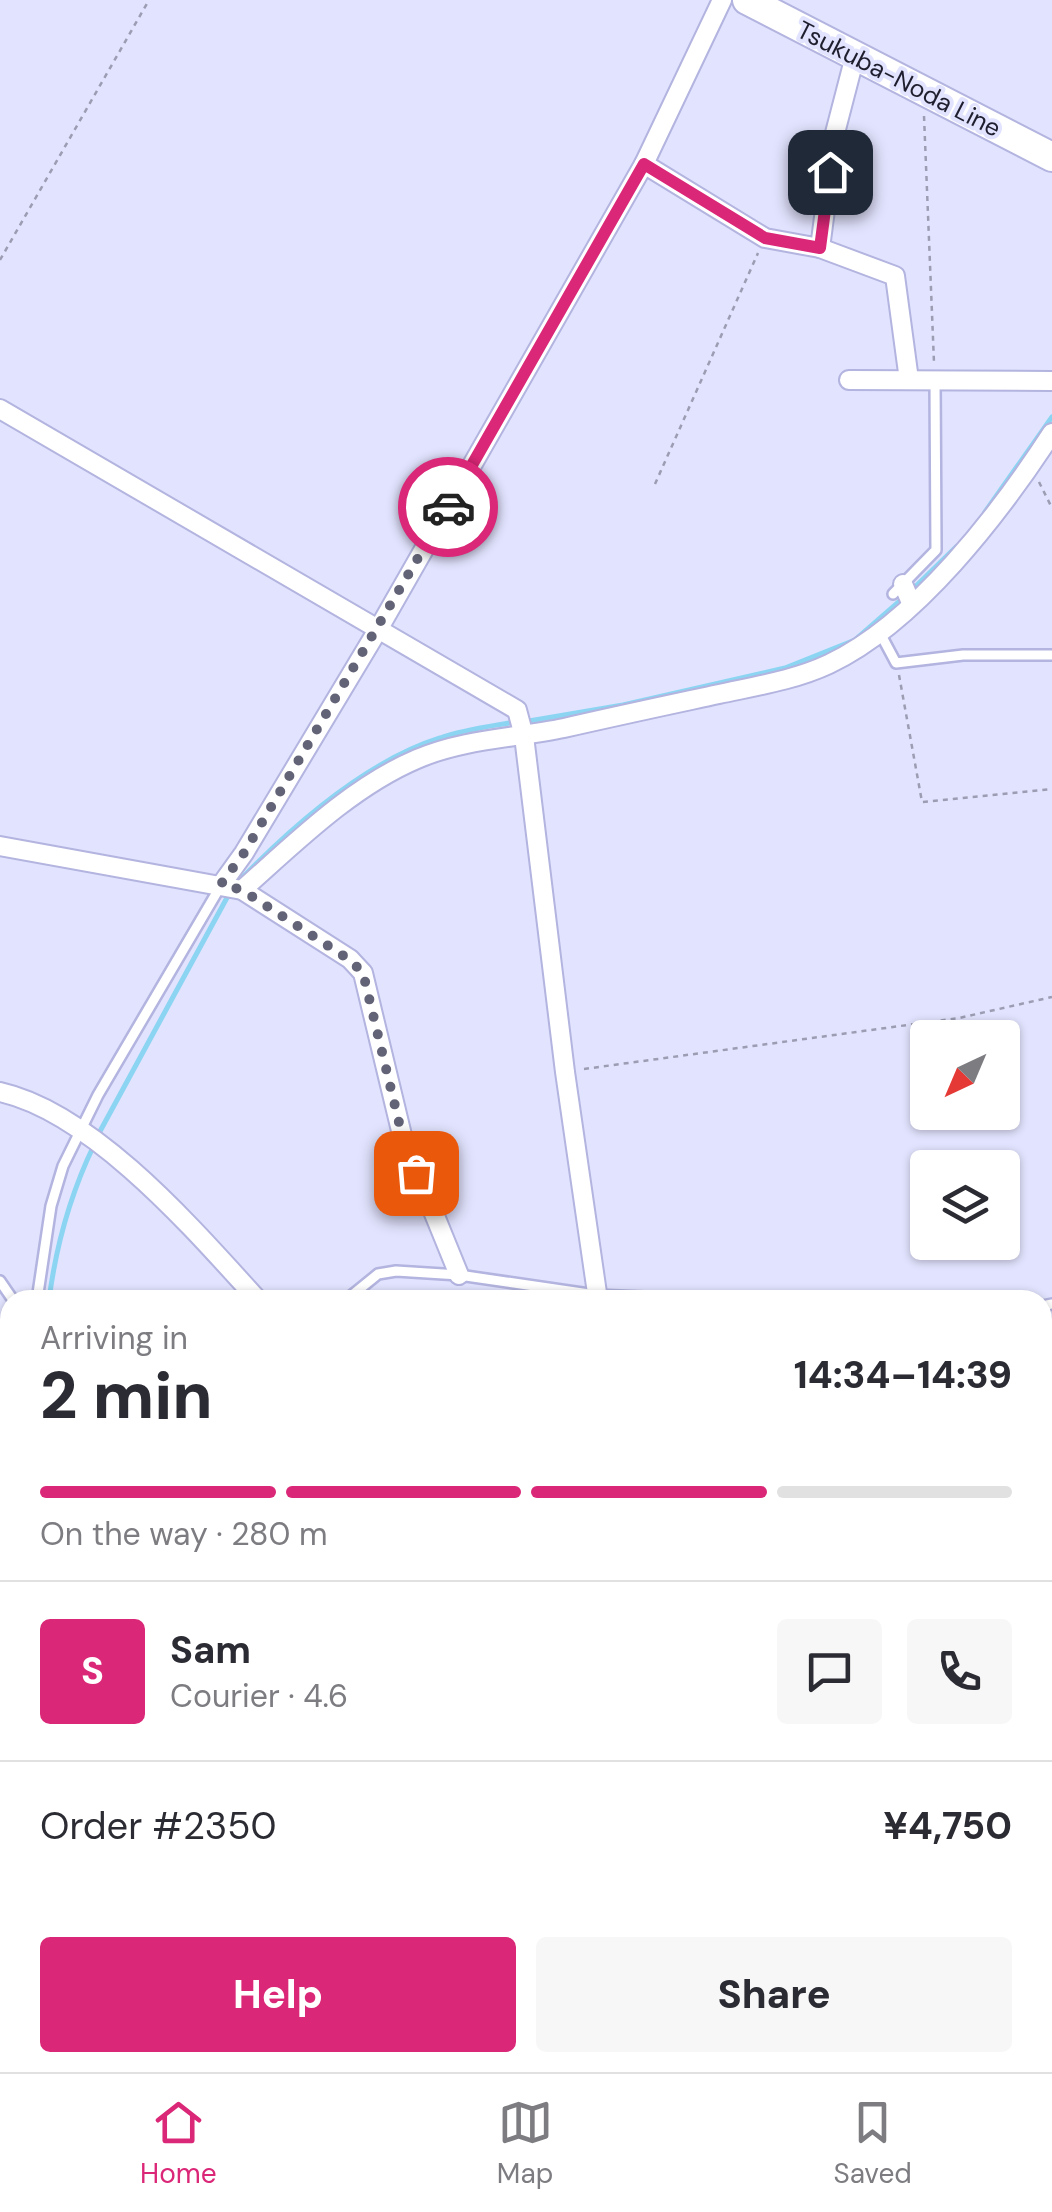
<!DOCTYPE html>
<html lang="en">
<head>
<meta charset="utf-8">
<style>
  :root { --surface:#fff; --page:#f7f7f7; --text:#2b2b33; --muted:#7c7c81; --line:#e1e1e2; --accent:#db2777 }
  body { margin:0; font-family:"DM Sans",sans-serif; background:var(--page); color:var(--text); height:100vh; display:flex; flex-direction:column; font-size:38px; white-space:nowrap }
  * { box-sizing:border-box; margin:0 }
  p { font-size:32px; color:var(--muted) }
  .icon { flex:none; width:55px; height:55px; fill:none; stroke:currentColor; stroke-width:2; stroke-linecap:round; stroke-linejoin:round }
  .map { position:relative; flex:1; overflow:hidden }
  .sheet { position:absolute; left:0px; top:1290px; width:1052px; height:782px; display:flex; flex-direction:column; background:var(--surface); border-radius:30px 30px 0 0; box-shadow:0 2px 8px #0004 }
  .sheet>* { flex:none }
  .needle { width:65px; rotate:224deg }
  .buttons { position:absolute; left:910px; top:1020px; display:grid; gap:20px }
  .buttons a { display:grid; place-items:center; width:110px; height:110px; border-radius:10px; background:var(--surface); box-shadow:0 2px 8px #0004; font-size:50px }
  .pin { position:absolute; display:grid; place-items:center; width:85px; height:85px; color:#fff; margin:-42px; border-radius:20px; box-shadow:0 5px 15px #0006 }
  .courier { position:absolute; display:grid; place-items:center; width:100px; height:100px; margin:-50px; border:8px solid #db2777; border-radius:50%; background:#fff; color:#222; box-shadow:0 2px 12px #0007 }
  .headline em { font-style:normal; font-weight:800 }
  .headline div { display:flex; flex-direction:column-reverse }
  .headline { display:flex; align-items:center; justify-content:space-between; height:170px; padding:0 40px }
  h1 { font-size:65px; font-weight:800; line-height:75px }
  .bar { display:grid; grid-template-columns:repeat(4,1fr); gap:15px 10px; align-content:center; height:120px; padding:0 40px }
  .bar i { height:12px; border-radius:8px; background:var(--line) }
  .bar .on { background:var(--accent) }
  .bar p { grid-column:span 4 }
  .line { display:flex; align-items:center; gap:25px; padding:0 40px; border-top:2px solid var(--line) }
  .line div { flex:1 }
  .round { display:grid; place-items:center; flex:none; width:105px; height:105px; border-radius:10px; background:var(--page) }
  .button { display:flex; gap:20px; margin-top:auto; padding:20px 40px }
  .button a { flex:1; height:115px; border-radius:10px; background:var(--accent); color:#fff; font-size:40px; font-weight:800; line-height:115px; text-align:center }
  .button a+a { background:var(--page); color:var(--text) }
  .dock { display:flex; justify-content:space-around; align-items:center; height:140px; border-top:2px solid var(--line); background:var(--surface); font-size:28px; color:var(--muted) }
  .dock a { display:grid; justify-items:center; gap:5px }
  .dock .on { color:var(--accent) }
  .map>svg:first-child { display:block }
</style>
</head>
<body>
<div class="map">
<svg width="1052" height="2072" viewBox="0 0 1052 2072">
  <rect width="100%" height="100%" fill="#e2e3fe"/>
  <g fill="none" stroke-linecap="round" stroke-linejoin="round">
    <g stroke="#8bd5f2" stroke-width="5">
      <path d="M985 512 1052 417"/>
      <path d="M915 587 956 547"/>
      <path d="M529 721 623 705 785 668 855 640 901 600"/>
      <path d="M243 877C296 823 367 761 440 738 462 730 485 727 509 723"/>
      <path d="M98 1135 229 894"/>
      <path d="M49 1300C56 1245 70 1195 94 1145"/>
      <path d="M546 2062 555 2072"/>
    </g>
    <g stroke="#b3b4df" stroke-width="14">
      <g id="service">
        <path d="M893 594 936 550 935 379"/>
        <path d="M880 633 896 663 963 655H1052"/>
        <path d="M0 1281 13 1300"/>
        <path d="M37 1300 51 1206 63 1166 98 1095 220 887"/>
        <path d="M346 1300 378 1274 396 1271 459 1275 596 1295 716 1300"/>
        <path d="M1042 1306 1052 1304"/>
      </g>
    </g>
    <g stroke="#b3b4df" stroke-width="22">
      <g id="minor">
        <path d="M644 164 765 238 820 248 895 276 909 380"/>
        <path d="M820 248 835 133 855 56"/>
        <path d="M849 380 1052 381"/>
        <path d="M0 409 517 710 524 736 565 1072 598 1300"/>
        <path d="M903 584 912 605"/>
        <path d="M0 846 242 890 350 959 363 973 402 1135 459 1275"/>
        <path d="M221 885 244 853 379 628 644 164 722 0"/>
        <path d="M242 890C295 843 351 787 417 759 463 739 516 738 564 728 616 716 668 705 719 694 756 686 795 680 829 664 916 623 1000 513 1052 433"/>
        <path d="M0 1092C94 1113 195 1231 258 1300"/>
        <path d="M1042 1427 1052 1425"/>
        <path d="M0 1573 10 1570"/>
        <path d="M0 1786 10 1778"/>
        <path d="M1042 1965 1052 1970"/>
      </g>
    </g>
    <g stroke="#b3b4df" stroke-width="32">
      <path id="primary" d="M747 0 1052 157"/>
    </g>
    <g stroke="#9c9cb3" stroke-width="2.5" stroke-dasharray="5 5" stroke-linecap="butt">
      <path d="M924 116 934 363"/>
      <path d="M0 260 149 0"/>
      <path d="M1039 482 1052 508"/>
      <path d="M655 484 758 253"/>
      <path d="M899 675 922 802 1052 789"/>
      <path d="M584 1069 959 1018 1052 997"/>
      <path d="M1042 1823 1052 1813"/>
      <path d="M525 2062 534 2072"/>
      <path d="M572 2062 580 2072"/>
      <path d="M134 2072 139 2062"/>
      <path d="M789 2072 799 2062"/>
    </g>
    <use href="#service" stroke="#fff" stroke-width="9"/>
    <use href="#minor" stroke="#fff" stroke-width="18"/>
    <use href="#primary" stroke="#fff" stroke-width="28"/>
  </g>
  <g fill="none" stroke-linecap="round" stroke-linejoin="round">
    <path stroke="#636377" stroke-width="10" stroke-dasharray="0 18" d="M416 1173 402 1135 363 973 350 960 242 890 221 884 244 853 448 507"/>
    <path stroke="#db2777" stroke-width="12" d="M448 507 644 164 765 238 820 248 830 172"/>
  </g>
  <g text-anchor="middle" dominant-baseline="central" stroke-width="8" stroke-linejoin="round" paint-order="stroke">
    <g font-size="25" fill="#1e1e2e" stroke="#e2e3fe">
      <text transform="translate(899 79) rotate(27)">Tsukuba-Noda Line</text>
    </g>
  </g>
</svg>
<div class="buttons">
<a><svg class="needle" viewBox="-14 -14 28 28"><path d="M0-13l5 13h-10z" fill="#e53935"/><path d="M0 13l5-13h-10z" fill="#7c7c81"/></svg></a>
<a><svg class="icon" aria-label="layers" viewBox="0 0 24 24"><path d="M12 4l9 5-9 5-9-5zM3 14l9 5 9-5"/></svg></a>
</div>
<div class="pin" style="left:416px;top:1173px;background:#ea580c"><svg class="icon" aria-label="bag" viewBox="0 0 24 24"><path d="M5 8h14l-1 12H6zM9 8a3 3 0 0 1 6 0"/></svg></div>
<div class="pin" style="left:830px;top:172px;background:#1f2937"><svg class="icon" aria-label="home" viewBox="0 0 24 24"><path d="M3 11l9-7 9 7M6 9v11h12V9"/></svg></div>
<div class="courier" style="left:448px;top:507px"><svg class="icon" aria-label="car" viewBox="0 0 24 24"><path d="M5 17H2v-5l4-1 3-4h7l3 4 3 1v5h-3M9 17h6M6 11h13"/><circle cx="7" cy="17" r="2"/><circle cx="17" cy="17" r="2"/></svg></div>
<section class="sheet">
<div class="headline"><div><h1>2 min</h1><p>Arriving in</p></div><em>14:34–14:39</em></div>
<div class="bar"><i class="on"></i><i class="on"></i><i class="on"></i><i></i><p>On the way · 280 m</p></div>
<div class="line" style="height:180px"><b class="round" style="background:var(--accent);color:#fff">S</b><div><b>Sam</b><p>Courier · 4.6</p></div><a class="round"><svg class="icon" aria-label="chat" viewBox="0 0 24 24"><path d="M4 5h16v11H9l-5 4z"/></svg></a><a class="round"><svg class="icon" aria-label="phone" viewBox="0 0 24 24"><path d="M5 4h4l2 5-3 2q2 4 5 5l2-3 5 2v4C11 20 4 13 5 4z"/></svg></a></div>
<div class="line" style="height:130px"><div>Order #2350</div><b>¥4,750</b></div>
<div class="button"><a>Help</a><a>Share</a></div>
</section>
</div>
<nav class="dock">
<a class="on"><svg class="icon" aria-label="home" viewBox="0 0 24 24"><path d="M3 11l9-7 9 7M6 9v11h12V9"/></svg>Home</a>
<a><svg class="icon" aria-label="map" viewBox="0 0 24 24"><path d="M3 6l6-2 6 2 6-2v14l-6 2-6-2-6 2zM9 4v14M15 6v14"/></svg>Map</a>
<a><svg class="icon" aria-label="saved" viewBox="0 0 24 24"><path d="M7 4h10v16l-5-4-5 4z"/></svg>Saved</a>
</nav>
</body>
</html>
